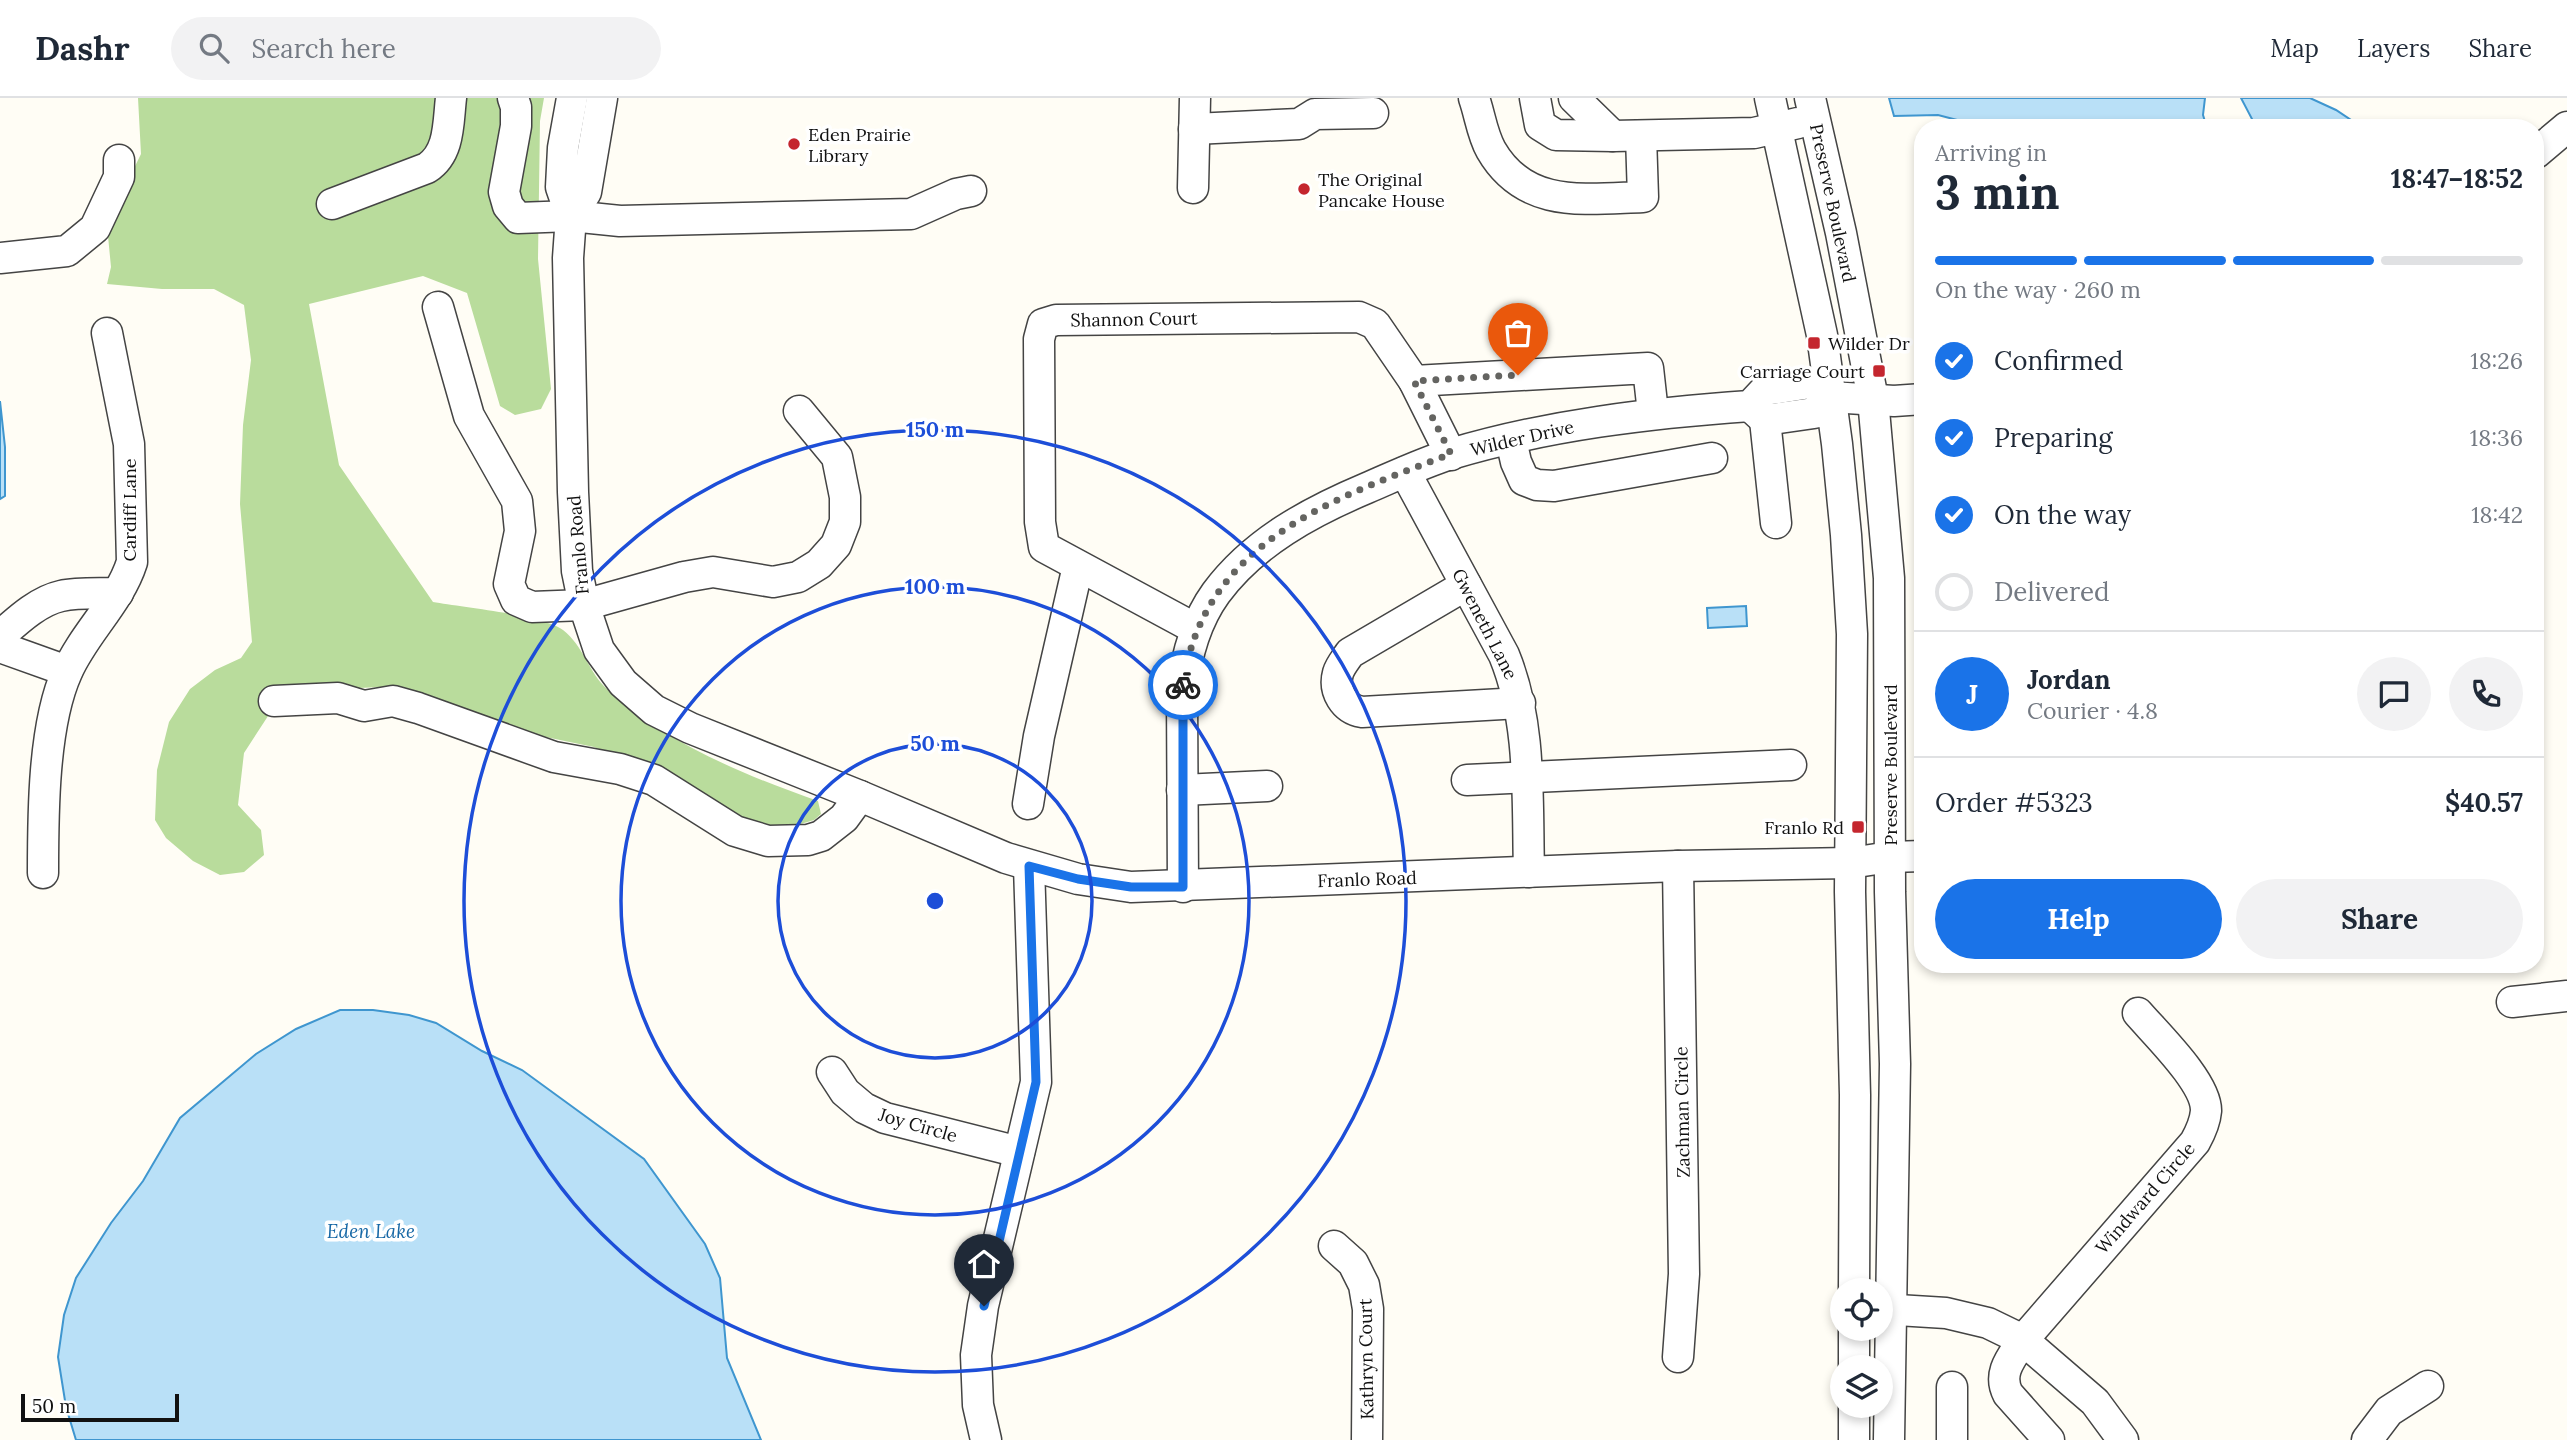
<!DOCTYPE html>
<html lang="en">
<head>
<meta charset="utf-8">
<style>
  :root { --surface:#fff; --page:#f2f2f3; --text:#1f2937; --muted:#747a83; --line:#e0e1e3; --accent:#1a73e8 }
  body { margin:0; font-family:Lora,serif; background:var(--page); color:var(--text); height:100vh; display:flex; flex-direction:column; font-size:26px; white-space:nowrap }
  * { box-sizing:border-box; margin:0 }
  p { font-size:23px; color:var(--muted) }
  .icon { flex:none; width:38px; height:38px; fill:none; stroke:currentColor; stroke-width:2; stroke-linecap:round; stroke-linejoin:round }
  .map { position:relative; flex:1; overflow:hidden }
  .details { position:absolute; left:1914px; top:21px; width:630px; height:854px; display:flex; flex-direction:column; background:var(--surface); border-radius:28px; box-shadow:0 4px 10px #0003 }
  .details>* { flex:none }
  .tools { position:absolute; left:1830px; top:1180px; display:grid; gap:14px }
  .tools a { display:grid; place-items:center; width:63px; height:63px; border-radius:50%; background:var(--surface); box-shadow:0 4px 10px #0003; font-size:35px }
  .scale { position:absolute; left:21px; bottom:18px; width:158px; box-sizing:border-box; padding-left:7px; border:4px solid #111; border-top:0; font-size:19px; line-height:24px; white-space:nowrap; color:#111; -webkit-text-stroke:5px #fff; paint-order:stroke }
  .pin { position:absolute; display:grid; place-items:center; width:60px; height:60px; color:#fff; margin:-72px -30px; border-radius:50% 50% 50% 0; rotate:-45deg; box-shadow:0 0 7px #0007 }
  .pin .icon { rotate:45deg }
  .courier { position:absolute; display:grid; place-items:center; width:70px; height:70px; margin:-35px; border:5px solid #1a73e8; border-radius:50%; background:#fff; color:#222; box-shadow:0 2px 9px #0007 }
  .head em { font-style:normal; font-weight:700 }
  .head div { display:flex; flex-direction:column-reverse }
  .head { display:flex; align-items:center; justify-content:space-between; height:119px; padding:0 21px }
  h1 { font-size:46px; font-weight:700; line-height:52px }
  .bar { display:grid; grid-template-columns:repeat(4,1fr); gap:10px 7px; align-content:center; height:84px; padding:0 21px }
  .bar i { height:9px; border-radius:5px; background:var(--line) }
  .bar .on { background:var(--accent) }
  .bar p { grid-column:span 4 }
  .line { display:flex; align-items:center; gap:18px; padding:0 21px; border-top:2px solid var(--line) }
  .line div { flex:1 }
  .round { display:grid; place-items:center; flex:none; width:74px; height:74px; border-radius:37px; background:var(--page) }
  ol { padding:0 21px; list-style:none }
  li { display:flex; align-items:center; gap:21px; height:77px }
  li p { margin-inline-start:auto }
  li .icon { padding:7px; border-radius:50%; background:var(--accent); color:#fff; stroke-width:4 }
  li:last-child { color:var(--muted) }
  li i { width:38px; height:38px; border:4px solid var(--line); border-radius:50% }
  .primary-button { display:flex; gap:14px; margin-top:auto; padding:14px 21px }
  .primary-button a { flex:1; height:80px; border-radius:42px; background:var(--accent); color:#fff; font-size:28px; font-weight:700; line-height:80px; text-align:center }
  .primary-button a+a { background:var(--page); color:var(--text) }
  header { display:flex; align-items:center; gap:42px; box-sizing:border-box; height:98px; padding:0 35px; background:var(--surface); border-bottom:2px solid var(--line) }
  header strong { font-size:33px }
  nav { display:flex; gap:38px; margin-inline-start:auto; font-size:24px }
  .search { width:490px; height:63px; background:var(--page); display:flex; align-items:center; gap:18px; box-sizing:border-box; padding:0 24px; border-radius:38px; color:var(--muted); font-size:26px }
  .map>svg:first-child { display:block }
</style>
</head>
<body>
<header>
<strong>Dashr</strong>
<div class="search"><svg class="icon" aria-label="search" viewBox="0 0 24 24"><circle cx="10" cy="10" r="6"/><path d="M15 15l6 6"/></svg>Search here</div>
<nav><a>Map</a><a>Layers</a><a>Share</a></nav>
</header>
<div class="map">
<svg width="2567" height="1342" viewBox="0 0 2567 1342">
  <rect width="100%" height="100%" fill="#fffdf5"/>
  <path fill="#b9dc9c" d="M138 0H544L540 23 538 161 551 291 541 311 515 317 500 308 467 195 423 178 309 206 339 367 433 504C461 509 543 517 563 532 583 547 589 575 607 591 666 645 744 677 818 703L821 716 814 722 784 731 728 716 669 680 594 649 502 630 435 599 381 589 269 594 270 615 244 655 238 707 261 732 264 757 244 774 220 777 193 763 166 740 155 722 157 672 169 624 190 591 215 572 241 560 252 544 240 406 243 327 251 262 244 207 214 191H162L107 186 111 169 108 138 111 117 141 56Z"/>
  <g fill="#b9e0f7" stroke="#3f96cf" stroke-width="2">
    <path d="M1889 0H2205L2203 17 2207 30H1988L1938 17 1894 18Z"/>
    <path d="M2241 0H2310L2336 12 2363 30H2260L2253 23Z"/>
    <path d="M0 303 5 349V398L0 401Z"/>
    <path d="M1746 508 1747 528 1708 530 1707 510Z"/>
    <path d="M340 912H373L409 917 436 925 482 953 522 972 644 1061 705 1146 720 1180 727 1260 761 1342H76L66 1309 58 1259 64 1217 76 1180 111 1125 143 1083 180 1020 256 956 296 931Z"/>
  </g>
  <g fill="none" stroke-linecap="round" stroke-linejoin="round">
    <g stroke="#444" stroke-width="33">
      <g id="minor">
        <path d="M513 0 516 9V28L504 94 508 108 518 120 571 118 620 123 911 116 956 96 971 93"/>
        <path d="M572 0 563 50 561 89 571 118 568 160 573 394 577 473 584 507 599 552 623 585 654 612 690 630 860 698 1006 760 1078 781 1131 789 1678 768 1850 765 1890 759 1923 758"/>
        <path d="M1474 0C1480 17 1482 36 1491 52 1525 111 1584 101 1643 99L1641 38"/>
        <path d="M1535 0 1540 27 1556 37 1613 38"/>
        <path d="M1574 0 1613 38 1754 35 1798 25"/>
        <path d="M1770 0 1822 237 1837 346 1846 437 1852 536 1850 794 1855 997 1854 1192"/>
        <path d="M1810 0 1841 135 1873 301 1889 480 1890 794 1895 966 1889 1342"/>
        <path d="M1194 31 1299 26 1315 16 1373 15"/>
        <path d="M2536 55 2567 29"/>
        <path d="M1193 90 1195 0"/>
        <path d="M332 106 427 70C450 55 448 25 451 0"/>
        <path d="M571 118 586 94 602 0"/>
        <path d="M0 160 67 153 95 130 119 79V62"/>
        <path d="M438 209 469 318 517 403 520 433 509 486 516 502 532 509 584 507 684 479 713 474 773 484 798 479 819 466 836 447 845 424V399L837 359 799 313"/>
        <path d="M1414 283 1648 270 1653 315"/>
        <path d="M1752 310 1765 322 1814 315 1831 299"/>
        <path d="M1765 322 1776 425"/>
        <path d="M1511 342 1516 364 1524 382 1537 387 1554 388 1712 360"/>
        <path d="M1405 374 1504 557C1532 625 1527 701 1529 774"/>
        <path d="M1466 487 1350 555C1346 561 1340 568 1338 575 1333 593 1344 611 1362 614L1520 605"/>
        <path d="M1196 531 1044 449 1040 424 1039 241 1043 226 1056 222 1359 219 1375 226 1414 283 1451 357"/>
        <path d="M0 538C17 523 38 503 61 498 79 494 100 496 118 495"/>
        <path d="M0 549 67 573"/>
        <path d="M274 603 338 600 364 608 393 603 418 610 554 659 620 671 654 682 735 733 768 743 808 742 821 738 844 720 860 698"/>
        <path d="M1467 682 1791 667"/>
        <path d="M1182 692 1267 688"/>
        <path d="M1028 706 1039 638 1078 468"/>
        <path d="M1678 768 1684 1176 1678 1259"/>
        <path d="M43 775C43 717 43 627 67 574 84 535 119 505 132 464L129 346 107 235"/>
        <path d="M1183 789 1182 594C1186 558 1195 524 1216 495 1254 444 1310 414 1367 390 1395 378 1422 365 1451 356 1548 327 1649 315 1750 308L1765 292 1810 285 1831 299 1894 303 1923 301"/>
        <path d="M2512 904 2567 898"/>
        <path d="M832 974 845 994 864 1010 885 1020 1019 1054"/>
        <path d="M1334 1148 1353 1165 1364 1187 1368 1211 1367 1342"/>
        <path d="M1881 1211 1946 1215 1988 1225 2023 1242 2095 1304 2123 1342"/>
        <path d="M1854 1230V1269"/>
        <path d="M1952 1289V1342"/>
        <path d="M986 1342 978 1307 976 1257 983 1208 1036 984 1029 768"/>
        <path d="M1854 1342V1307"/>
        <path d="M2049 1342 2008 1296C1997 1275 2012 1259 2023 1242L2195 1044C2200 1035 2205 1025 2206 1013 2207 985 2157 937 2138 915"/>
        <path d="M2367 1342 2389 1313 2428 1288"/>
      </g>
    </g>
    <use href="#minor" stroke="#fff" stroke-width="30"/>
  </g>
  <g fill="none" stroke-linecap="round" stroke-linejoin="round">
    <path stroke="#646461" stroke-width="7" stroke-dasharray="0 12.6" d="M1183 587C1202 445 1333 400 1451 356L1414 283 1518 277"/>
    <path stroke="#1a73e8" stroke-width="9" d="M984 1208 1036 984 1029 768 1078 781 1131 789H1183V587"/>
  </g>
  <g fill="none" stroke="#1d4ed8" stroke-width="3.5">
    <circle cx="935" cy="803" r="157"/>
    <circle cx="935" cy="803" r="314"/>
    <circle cx="935" cy="803" r="471"/>
  </g>
  <g fill="#c4262e" stroke="#fff" stroke-width="2.5">
    <circle cx="794" cy="46" r="7"/>
    <circle cx="1304" cy="91" r="7"/>
    <rect x="1807" y="238" width="14" height="14" rx="3.5"/>
    <rect x="1872" y="266" width="14" height="14" rx="3.5"/>
    <rect x="1851" y="722" width="14" height="14" rx="3.5"/>
  </g>
  <g text-anchor="middle" dominant-baseline="central" stroke-width="7" stroke-linejoin="round" paint-order="stroke">
    <g font-size="18" fill="#111" stroke="#fff" text-anchor="start">
      <text x="808" y="36">Eden Prairie<tspan x="808" dy="21">Library</tspan></text>
      <text x="1318" y="81">The Original<tspan x="1318" dy="21">Pancake House</tspan></text>
      <text x="1828" y="245">Wilder Dr</text>
      <text x="1865" y="273" text-anchor="end">Carriage Court</text>
      <text x="1844" y="729" text-anchor="end">Franlo Rd</text>
    </g>
    <g font-size="18" fill="#111" stroke="#fff">
      <text transform="translate(1833 105) rotate(78)">Preserve Boulevard</text>
      <text transform="translate(1134 221) rotate(-1)">Shannon Court</text>
      <text transform="translate(1522 340) rotate(-13)">Wilder Drive</text>
      <text transform="translate(129 412) rotate(-90)">Cardiff Lane</text>
      <text transform="translate(578 447) rotate(-95)">Franlo Road</text>
      <text transform="translate(1485 526) rotate(63)">Gweneth Lane</text>
      <text transform="translate(1890 667) rotate(-90)">Preserve Boulevard</text>
      <text transform="translate(1367 781) rotate(-2)">Franlo Road</text>
      <text transform="translate(1682 1014) rotate(-91)">Zachman Circle</text>
      <text transform="translate(918 1027) rotate(16)">Joy Circle</text>
      <text transform="translate(2145 1100) rotate(-49)">Windward Circle</text>
      <text transform="translate(1366 1261) rotate(-91)">Kathryn Court</text>
    </g>
    <g font-size="19" font-style="italic" fill="#1768a6" stroke="#fff">
      <text x="371" y="1133">Eden Lake</text>
    </g>
  </g>
  <circle cx="935" cy="803" r="10" fill="#1d4ed8" stroke="#fff" stroke-width="3.5"/>
  <g font-size="21" text-anchor="middle" font-weight="bold" fill="#1d4ed8" stroke="#fff" stroke-width="7" stroke-linejoin="round" paint-order="stroke">
    <text x="935" y="339">150 m</text>
    <text x="935" y="496">100 m</text>
    <text x="935" y="653">50 m</text>
  </g>
</svg>
<div class="tools">
<a><svg class="icon" aria-label="locate" viewBox="0 0 24 24"><circle cx="12" cy="12" r="6"/><path d="M12 2v4M12 18v4M2 12h4M18 12h4"/></svg></a>
<a><svg class="icon" aria-label="layers" viewBox="0 0 24 24"><path d="M12 4l9 5-9 5-9-5zM3 14l9 5 9-5"/></svg></a>
</div>
<div class="scale">50 m</div>
<div class="pin" style="left:1518px;top:277px;background:#ea580c"><svg class="icon" aria-label="bag" viewBox="0 0 24 24"><path d="M5 8h14l-1 12H6zM9 8a3 3 0 0 1 6 0"/></svg></div>
<div class="pin" style="left:984px;top:1208px;background:#1f2937"><svg class="icon" aria-label="home" viewBox="0 0 24 24"><path d="M3 11l9-7 9 7M6 9v11h12V9"/></svg></div>
<div class="courier" style="left:1183px;top:587px"><svg class="icon" aria-label="bike" viewBox="0 0 24 24"><circle cx="6" cy="16" r="4"/><circle cx="18" cy="16" r="4"/><path d="M6 16l4-8h5l3 8M10 8l3 8H6M13 5h3"/></svg></div>
<section class="details">
<div class="head"><div><h1>3 min</h1><p>Arriving in</p></div><em>18:47–18:52</em></div>
<div class="bar"><i class="on"></i><i class="on"></i><i class="on"></i><i></i><p>On the way · 260 m</p></div>
<ol>
<li><svg class="icon" aria-label="check" viewBox="0 0 24 24"><path d="M5 12l5 5 9-10"/></svg>Confirmed<p>18:26</p></li>
<li><svg class="icon" aria-label="check" viewBox="0 0 24 24"><path d="M5 12l5 5 9-10"/></svg>Preparing<p>18:36</p></li>
<li><svg class="icon" aria-label="check" viewBox="0 0 24 24"><path d="M5 12l5 5 9-10"/></svg>On the way<p>18:42</p></li>
<li><i></i>Delivered</li>
</ol>
<div class="line" style="height:126px"><b class="round" style="background:var(--accent);color:#fff">J</b><div><b>Jordan</b><p>Courier · 4.8</p></div><a class="round"><svg class="icon" aria-label="chat" viewBox="0 0 24 24"><path d="M4 5h16v11H9l-5 4z"/></svg></a><a class="round"><svg class="icon" aria-label="phone" viewBox="0 0 24 24"><path d="M5 4h4l2 5-3 2q2 4 5 5l2-3 5 2v4C11 20 4 13 5 4z"/></svg></a></div>
<div class="line" style="height:91px"><div>Order #5323</div><b>$40.57</b></div>
<div class="primary-button"><a>Help</a><a>Share</a></div>
</section>
</div>
</body>
</html>
